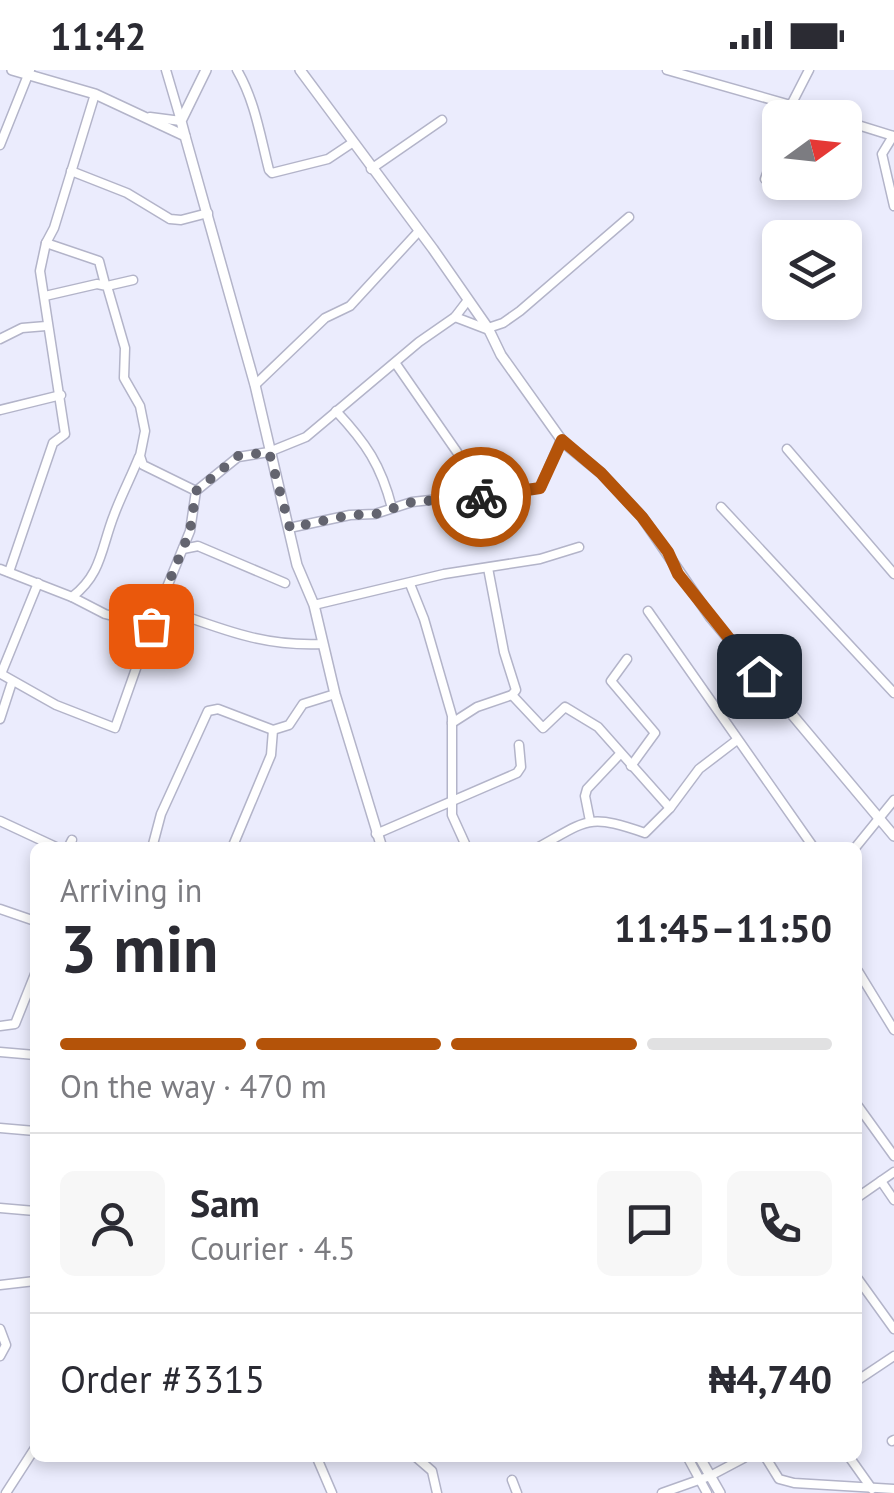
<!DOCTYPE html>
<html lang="en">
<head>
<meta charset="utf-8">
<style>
  :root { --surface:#fff; --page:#f7f7f7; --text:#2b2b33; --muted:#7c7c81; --line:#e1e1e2; --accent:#b45309 }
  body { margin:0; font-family:"PT Sans",sans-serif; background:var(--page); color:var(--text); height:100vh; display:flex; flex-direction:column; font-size:38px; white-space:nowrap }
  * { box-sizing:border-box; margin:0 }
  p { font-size:32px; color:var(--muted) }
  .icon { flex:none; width:55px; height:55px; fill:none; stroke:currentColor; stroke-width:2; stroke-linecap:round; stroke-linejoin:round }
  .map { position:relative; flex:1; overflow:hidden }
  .drawer { position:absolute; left:30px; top:772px; width:832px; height:620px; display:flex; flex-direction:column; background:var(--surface); border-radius:15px; box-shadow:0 5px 15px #0003 }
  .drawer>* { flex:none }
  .needle { width:65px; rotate:75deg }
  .buttons { position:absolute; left:762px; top:30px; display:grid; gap:20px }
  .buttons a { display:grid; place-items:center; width:100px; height:100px; border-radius:15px; background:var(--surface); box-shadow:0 5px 15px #0003; font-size:50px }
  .pin { position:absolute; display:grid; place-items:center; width:85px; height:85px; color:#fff; margin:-42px; border-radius:20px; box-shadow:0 5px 15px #0006 }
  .courier { position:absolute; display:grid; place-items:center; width:100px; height:100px; margin:-50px; border:8px solid #b45309; border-radius:50%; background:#fff; color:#222; box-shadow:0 2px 12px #0007 }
  .headline em { font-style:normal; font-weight:800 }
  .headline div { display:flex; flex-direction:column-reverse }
  .headline { display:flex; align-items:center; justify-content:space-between; height:170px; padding:0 30px }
  h1 { font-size:65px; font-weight:800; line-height:75px }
  .bar { display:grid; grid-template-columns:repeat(4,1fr); gap:15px 10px; align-content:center; height:120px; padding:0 30px }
  .bar i { height:12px; border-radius:8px; background:var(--line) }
  .bar .active { background:var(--accent) }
  .bar p { grid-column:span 4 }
  .line { display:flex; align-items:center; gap:25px; padding:0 30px; border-top:2px solid var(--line) }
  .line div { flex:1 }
  .round { display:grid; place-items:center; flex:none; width:105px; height:105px; border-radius:15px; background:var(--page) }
  .status { display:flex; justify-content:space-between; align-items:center; height:70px; padding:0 50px; background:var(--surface); direction:ltr }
  .status svg { height:28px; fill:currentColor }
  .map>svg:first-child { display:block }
</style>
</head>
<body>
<div class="status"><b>11:42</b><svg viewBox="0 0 49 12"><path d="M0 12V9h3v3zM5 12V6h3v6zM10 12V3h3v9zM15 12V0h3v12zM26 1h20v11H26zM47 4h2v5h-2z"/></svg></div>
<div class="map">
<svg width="894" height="1423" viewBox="0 0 894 1423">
  <rect width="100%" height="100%" fill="#ebecfd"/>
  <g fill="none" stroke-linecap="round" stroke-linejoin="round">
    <g stroke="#b3b4c9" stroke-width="11">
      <g id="minor">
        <path d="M237 0C255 31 260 65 269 100L272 103 328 89 352 73"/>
        <path d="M667 0 794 36 789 48"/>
        <path d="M791 35 809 0"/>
        <path d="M794 36 835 48"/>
        <path d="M150 47 181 51 166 0"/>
        <path d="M845 51 893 66"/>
        <path d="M893 66 882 84 894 136"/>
        <path d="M0 75 30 0"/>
        <path d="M371 99 442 50"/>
        <path d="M71 101 127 123 170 149 181 150 208 143"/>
        <path d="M765 109 780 68"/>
        <path d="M46 173 99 191 105 214"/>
        <path d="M107 216 133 210"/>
        <path d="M45 226 97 214 107 216 125 278 124 308 140 336 145 361 140 386 143 395 196 421"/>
        <path d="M455 247 489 260"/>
        <path d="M488 258 503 253 520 241 629 147"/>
        <path d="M0 269 22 258 46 256"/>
        <path d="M396 294 457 382"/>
        <path d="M255 315 325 248 350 236 419 161"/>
        <path d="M0 340 61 325"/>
        <path d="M336 341C366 373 381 395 392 438"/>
        <path d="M787 379 894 504"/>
        <path d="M721 437 894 623"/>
        <path d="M289 458 350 445 375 444 412 432 540 418 561 370"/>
        <path d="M183 479 198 476 285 513"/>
        <path d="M0 499 72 527C102 504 101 478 114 445 121 426 131 407 139 387"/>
        <path d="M9 502 53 373 65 364 40 201 46 173 54 158 95 24"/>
        <path d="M38 513 1 604 56 635 115 658 151 556"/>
        <path d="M410 514 424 549 452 646V745L467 778"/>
        <path d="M72 527 105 544 151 556 190 461 196 421 238 387 269 382 306 367 419 272 455 247 468 230"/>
        <path d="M314 535 444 504 540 489 579 477"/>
        <path d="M159 537C218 557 259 577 323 574"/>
        <path d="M648 541 814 778"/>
        <path d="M627 589 611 611 655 663 631 696"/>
        <path d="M512 625 543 658 565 637 598 657 670 738"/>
        <path d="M0 649 12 612"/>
        <path d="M452 653 477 637 512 625 516 620 504 582 488 498"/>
        <path d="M0 751 58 778"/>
        <path d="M590 751 585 726 587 719 620 684"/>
        <path d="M376 764 517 703 521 697 519 675"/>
        <path d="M68 778 72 770"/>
        <path d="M152 778 161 744 208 641 218 639 273 660"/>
        <path d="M232 778 271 685 273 660 289 655 303 634 335 624"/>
        <path d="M537 778C588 750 587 743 645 763L670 738 699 699 737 670"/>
        <path d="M855 778 894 730"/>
        <path d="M0 839 35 851"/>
        <path d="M858 901 894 960"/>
        <path d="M0 956 15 954 35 904"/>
        <path d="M0 982 35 985"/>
        <path d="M858 1036 894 1086"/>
        <path d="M0 1058 35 1061"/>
        <path d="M881 1111 894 1130"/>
        <path d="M858 1127 894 1102"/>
        <path d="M0 1138 35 1141"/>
        <path d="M858 1209 894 1259"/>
        <path d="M0 1215 35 1211"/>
        <path d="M0 1259 6 1275 0 1286"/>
        <path d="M858 1310 894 1286"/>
        <path d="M892 1371 894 1370"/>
        <path d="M317 1388 332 1423"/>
        <path d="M417 1388 432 1401 437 1423"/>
        <path d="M688 1388 707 1423"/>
        <path d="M766 1388 779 1409 794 1413 894 1419"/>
        <path d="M850 1388 872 1419"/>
        <path d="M512 1410 517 1423"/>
        <path d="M6 1423 35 1378"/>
        <path d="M662 1423 710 1406 744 1388"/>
      </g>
    </g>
    <g stroke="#b3b4c9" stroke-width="12">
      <g id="tertiary">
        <path d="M12 0 95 24 185 66 255 315 297 495 314 535 335 624 382 778"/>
        <path d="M300 0 433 179 488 258 501 285 563 372 601 403 642 447 711 548 894 766"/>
        <path d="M185 66 181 51 206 0"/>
        <path d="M700 1388 720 1423"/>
      </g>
    </g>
    <use href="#minor" stroke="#fff" stroke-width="8"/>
    <use href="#tertiary" stroke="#fff" stroke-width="9"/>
  </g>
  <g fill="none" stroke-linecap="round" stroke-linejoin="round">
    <path stroke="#63646f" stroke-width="10" stroke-dasharray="0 18" d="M151 556 190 461 196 421 238 386 269 382 290 458 350 445 376 444 412 432 481 427"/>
    <path stroke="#b45309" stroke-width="12" d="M481 427 540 418 562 370 601 403 642 447 668 482 678 504 759 606"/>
  </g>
</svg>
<div class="buttons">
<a><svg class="needle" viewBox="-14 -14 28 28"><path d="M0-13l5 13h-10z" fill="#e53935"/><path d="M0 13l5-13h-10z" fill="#7c7c81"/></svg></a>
<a><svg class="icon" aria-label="layers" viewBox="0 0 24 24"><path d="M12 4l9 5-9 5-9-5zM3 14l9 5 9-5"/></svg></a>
</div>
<div class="pin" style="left:151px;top:556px;background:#ea580c"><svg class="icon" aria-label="bag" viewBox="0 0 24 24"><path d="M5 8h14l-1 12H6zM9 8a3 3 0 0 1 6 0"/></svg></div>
<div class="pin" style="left:759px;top:606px;background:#1f2937"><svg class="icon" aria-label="home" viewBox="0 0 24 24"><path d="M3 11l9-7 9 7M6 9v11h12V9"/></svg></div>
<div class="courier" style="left:481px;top:427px"><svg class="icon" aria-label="bike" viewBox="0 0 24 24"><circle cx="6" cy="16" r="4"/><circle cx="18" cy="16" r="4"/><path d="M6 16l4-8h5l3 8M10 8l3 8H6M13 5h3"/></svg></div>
<section class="drawer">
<div class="headline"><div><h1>3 min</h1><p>Arriving in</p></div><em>11:45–11:50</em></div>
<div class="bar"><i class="active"></i><i class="active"></i><i class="active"></i><i></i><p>On the way · 470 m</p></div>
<div class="line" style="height:180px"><a class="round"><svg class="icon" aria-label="person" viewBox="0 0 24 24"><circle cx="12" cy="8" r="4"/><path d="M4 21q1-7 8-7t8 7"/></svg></a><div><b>Sam</b><p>Courier · 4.5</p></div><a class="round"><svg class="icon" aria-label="chat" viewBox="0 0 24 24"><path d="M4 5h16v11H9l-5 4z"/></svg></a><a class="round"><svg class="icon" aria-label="phone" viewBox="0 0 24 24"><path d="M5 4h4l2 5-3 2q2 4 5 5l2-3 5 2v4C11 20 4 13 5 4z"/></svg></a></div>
<div class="line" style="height:130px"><div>Order #3315</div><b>₦4,740</b></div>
</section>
</div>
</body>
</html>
